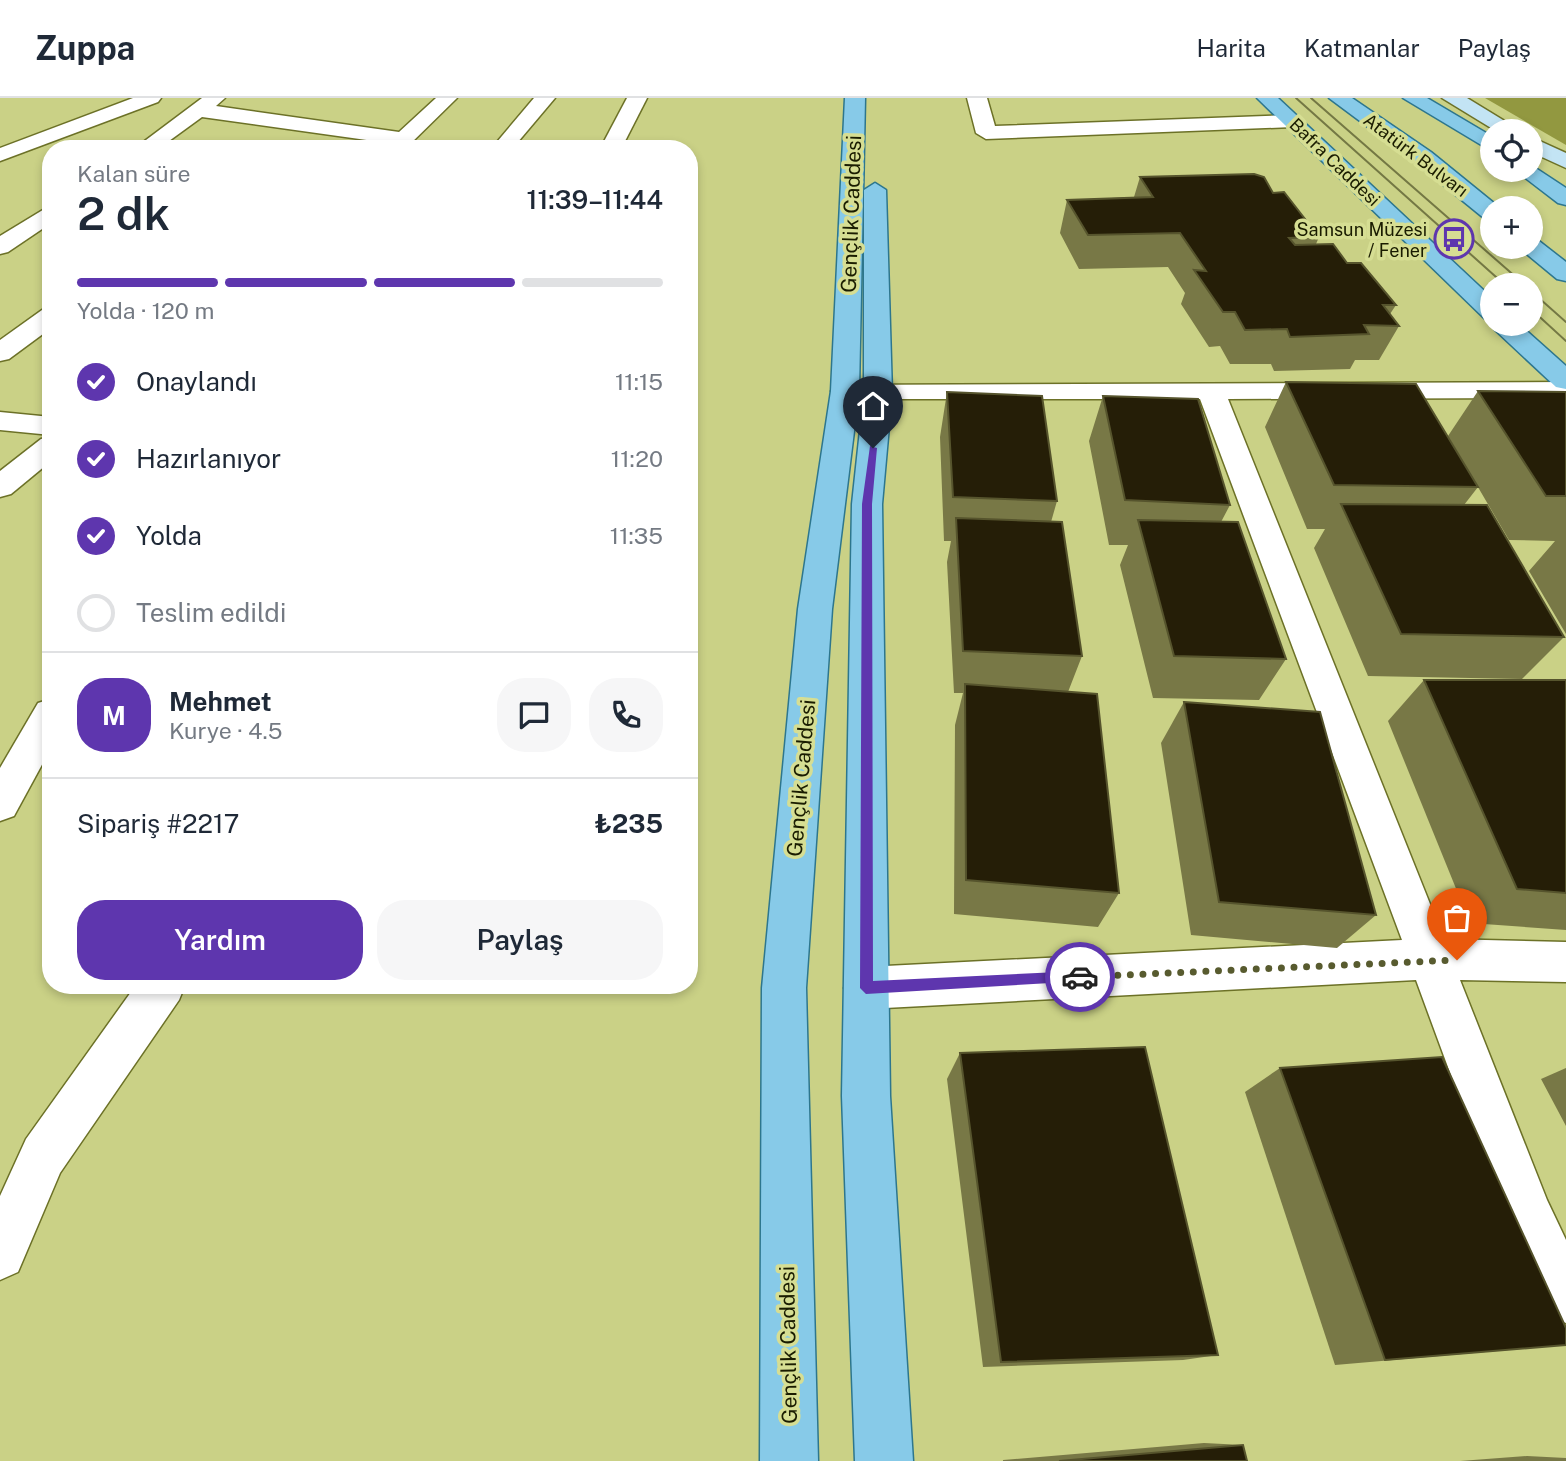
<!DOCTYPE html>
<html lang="tr">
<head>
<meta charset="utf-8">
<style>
  :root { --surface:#fff; --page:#f6f6f7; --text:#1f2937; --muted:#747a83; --line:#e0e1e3; --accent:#5e36ae }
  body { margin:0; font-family:"Public Sans",sans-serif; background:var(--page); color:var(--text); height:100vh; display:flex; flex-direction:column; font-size:26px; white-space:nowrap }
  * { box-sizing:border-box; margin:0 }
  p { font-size:23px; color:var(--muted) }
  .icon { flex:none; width:38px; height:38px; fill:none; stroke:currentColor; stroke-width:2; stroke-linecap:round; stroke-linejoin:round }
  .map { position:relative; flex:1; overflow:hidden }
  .side { position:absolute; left:42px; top:42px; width:656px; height:854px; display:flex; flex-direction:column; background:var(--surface); border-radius:28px; box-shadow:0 4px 10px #0003 }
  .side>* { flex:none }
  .fabs { position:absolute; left:1480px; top:21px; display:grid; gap:14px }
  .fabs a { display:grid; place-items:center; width:63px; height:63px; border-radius:50%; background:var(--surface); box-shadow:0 4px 10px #0003; font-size:35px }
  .pin { position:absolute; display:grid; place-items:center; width:60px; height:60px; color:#fff; margin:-72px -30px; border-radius:50% 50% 50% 0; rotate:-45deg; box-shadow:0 0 7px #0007 }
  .pin .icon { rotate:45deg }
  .courier { position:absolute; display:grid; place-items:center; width:70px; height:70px; margin:-35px; border:5px solid #5e36ae; border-radius:50%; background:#fff; color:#222; box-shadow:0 2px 9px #0007 }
  .head em { font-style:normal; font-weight:600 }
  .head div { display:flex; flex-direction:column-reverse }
  .head { display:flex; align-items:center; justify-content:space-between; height:119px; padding:0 35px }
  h1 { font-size:46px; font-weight:600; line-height:52px }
  .bar { display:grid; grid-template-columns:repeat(4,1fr); gap:10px 7px; align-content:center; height:84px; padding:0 35px }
  .bar i { height:9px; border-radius:5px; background:var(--line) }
  .bar .selected { background:var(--accent) }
  .bar p { grid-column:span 4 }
  .line { display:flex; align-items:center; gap:18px; padding:0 35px; border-top:2px solid var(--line) }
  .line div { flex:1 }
  .round { display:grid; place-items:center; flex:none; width:74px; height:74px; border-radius:28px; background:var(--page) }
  ol { padding:0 35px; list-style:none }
  li { display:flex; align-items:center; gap:21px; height:77px }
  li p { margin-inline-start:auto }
  li .icon { padding:7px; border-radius:50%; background:var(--accent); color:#fff; stroke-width:4 }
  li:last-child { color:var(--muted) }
  li i { width:38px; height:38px; border:4px solid var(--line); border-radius:50% }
  .button { display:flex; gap:14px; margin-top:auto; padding:14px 35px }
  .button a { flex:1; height:80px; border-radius:28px; background:var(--accent); color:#fff; font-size:28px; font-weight:600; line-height:80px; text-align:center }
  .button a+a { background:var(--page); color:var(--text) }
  header { display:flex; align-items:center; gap:42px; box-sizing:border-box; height:98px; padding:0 35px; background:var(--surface); border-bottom:2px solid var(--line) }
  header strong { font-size:33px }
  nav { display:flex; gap:38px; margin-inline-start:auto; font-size:24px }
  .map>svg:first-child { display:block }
</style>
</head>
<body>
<header>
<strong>Zuppa</strong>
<nav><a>Harita</a><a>Katmanlar</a><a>Paylaş</a></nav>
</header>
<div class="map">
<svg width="1566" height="1363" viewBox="0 0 1566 1363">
  <rect width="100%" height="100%" fill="#cad186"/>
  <path fill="#929840" d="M1485 0H1566V47Z"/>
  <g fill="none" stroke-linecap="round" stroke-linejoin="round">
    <g stroke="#6c7127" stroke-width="3">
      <g id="minor">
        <path d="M202 0H225L216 8 399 34 436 0H457L405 51H383L388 45 202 19 158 51H134Z"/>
        <path d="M627 0H647L621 51H600Z"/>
        <path d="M967 0H987L995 28 1293 17 1303 23 1293 29 986 41 976 35Z"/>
        <path d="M51 107V125L8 154 0 156V138Z"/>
        <path d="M51 209V230L9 261 0 263V242L42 212Z"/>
        <path d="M1566 284V300L1228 301 1444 841 1566 844V884L1460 882 1547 1102 1566 1142V1225L1547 1218 1502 1116 1416 882 866 911 850 905 844 890 850 875 866 869 1402 842 1200 301H845L835 299 831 293 835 287Z"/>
        <path d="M0 314 51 319V337L0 332Z"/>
        <path d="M51 339V363L11 396 0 399V373L41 341Z"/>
        <path d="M136 887H185L179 902 60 1075 18 1174 0 1182V1098L26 1041Z"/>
      </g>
    </g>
    <g stroke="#6c7127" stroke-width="3">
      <g id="tertiary">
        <path d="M133 0H161L158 4 0 63V50Z"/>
        <path d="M534 0H555L512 51H491Z"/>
        <path d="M51 601V650L14 718 0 723V670L38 605Z"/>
      </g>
    </g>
    <g stroke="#6c7127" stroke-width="3">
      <g id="secondary">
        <path d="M1442 0H1467L1521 33H1496Z"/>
        <path d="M1531 39 1566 55V70L1531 54Z"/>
      </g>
    </g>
    <g stroke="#2d768d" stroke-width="3">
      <g id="primary">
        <path d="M845 0H865L859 293 832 511 806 890 818 1363H760L762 890 798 511 831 293Z"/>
        <path d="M1257 0H1278L1493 201V223L1484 220Z"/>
        <path d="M1329 0H1352L1431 54 1500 110H1493V123L1485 121 1415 64Z"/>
        <path d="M1403 0H1427L1493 39V54Z"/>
        <path d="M1531 67 1566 90V107L1558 105 1515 72H1531Z"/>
        <path d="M875 85 886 92 892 295 882 406 890 998 913 1363H855L842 998 852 406 864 295V92Z"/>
        <path d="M1531 141 1539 143 1566 164V183L1557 181 1523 153 1520 149H1531Z"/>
        <path d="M1493 223 1519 226 1566 268V291L1556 289 1495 232Z"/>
      </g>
    </g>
    <use href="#minor" fill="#fff" fill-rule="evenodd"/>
    <use href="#tertiary" fill="#fff" fill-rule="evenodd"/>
    <use href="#secondary" fill="#c3e4f4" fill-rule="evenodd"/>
    <use href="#primary" fill="#87cae8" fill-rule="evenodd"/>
    <g stroke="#747844" stroke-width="2">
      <path d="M1296 0 1505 187"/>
      <path d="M1311 0 1525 187"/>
      <path d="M1531 193 1566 224"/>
      <path d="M1531 211 1566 243"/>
    </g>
  </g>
  <g fill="#787846">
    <path d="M1140 79 1273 95 1319 139 1316 146 1347 165 1396 207 1390 216 1399 228 1379 262H1355L1350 271 1274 273 1271 266H1230L1220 248 1209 249 1181 206 1185 195 1168 169 1079 171 1060 135 1067 102 1134 99Z"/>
    <path d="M1286 284 1478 389 1464 407 1564 539 1522 581 1368 578 1314 450 1325 431H1307L1265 329Z"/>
    <path d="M1478 293 1566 294V536L1529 473 1555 443 1509 442 1448 338Z"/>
    <path d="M947 294 1057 403 1051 424 1082 558 1068 594 1119 795 1098 829 954 816 955 627 963 595H954L947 464 951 443H944L940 339Z"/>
    <path d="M1103 298 1230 407 1221 424 1286 561 1259 602 1153 600 1120 467 1128 447H1109L1089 343Z"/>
    <path d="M1424 582H1566V832L1470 825 1388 623Z"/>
    <path d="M1184 604 1376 817 1337 850 1191 837 1161 645Z"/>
    <path d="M960 955 1218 1257 1183 1262 983 1269 947 981Z"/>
    <path d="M1280 970 1566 1247 1335 1267 1245 994Z"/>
    <path d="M1566 970V1028L1541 981Z"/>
    <path d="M1204 1345 1243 1347 1247 1363H1003V1362Z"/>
    <path d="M1527 1358 1566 1360V1363H1460Z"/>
  </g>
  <g fill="#251e07" stroke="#56542d" stroke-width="2">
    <path d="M1254 76 1264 79 1273 95 1284 94 1319 139 1289 140 1295 147 1333 146 1347 165H1361L1396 207H1383L1399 228 1364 227 1369 236 1290 239 1287 231 1245 232 1235 214H1223L1194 172 1206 173 1180 135 1088 137 1067 102 1153 99 1140 79Z"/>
    <path d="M1286 284 1416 286 1478 389 1334 387Z"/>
    <path d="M1478 293 1566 294V398H1546Z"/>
    <path d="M947 294 1042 298 1057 403 953 399Z"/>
    <path d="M1103 298 1198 301 1230 407 1125 402Z"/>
    <path d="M1341 406 1487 407 1564 539 1401 536Z"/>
    <path d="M956 420 1062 424 1082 558 963 553Z"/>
    <path d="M1138 422 1238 424 1286 561 1174 558Z"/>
    <path d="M1424 582H1566V795L1517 791Z"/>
    <path d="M965 586 1097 596 1119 795 966 782Z"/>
    <path d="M1184 604 1320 614 1376 817 1219 804Z"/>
    <path d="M1145 949 1218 1257 1001 1264 960 955Z"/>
    <path d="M1442 959 1566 1230V1247L1385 1262 1280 970Z"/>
    <path d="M1243 1347 1247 1363H1059Z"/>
  </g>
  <path fill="#5e36ae" d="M870 348 877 350 872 406 873 883 1080 873 1085 874V883L866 896 860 890 862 406Z"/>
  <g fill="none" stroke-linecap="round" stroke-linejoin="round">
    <path stroke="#585b2f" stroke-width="7" stroke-dasharray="0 12.6" d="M1080 879 1457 862"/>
  </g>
  <defs>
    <g id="bus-ring" transform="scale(2.0125)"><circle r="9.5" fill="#d6de93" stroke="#5e36ae" stroke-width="1.5"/><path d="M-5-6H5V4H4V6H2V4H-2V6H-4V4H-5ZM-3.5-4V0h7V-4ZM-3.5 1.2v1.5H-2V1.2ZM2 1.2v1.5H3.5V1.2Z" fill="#5e36ae"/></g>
  </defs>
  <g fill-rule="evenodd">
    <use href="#bus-ring" x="1454" y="141"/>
  </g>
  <g text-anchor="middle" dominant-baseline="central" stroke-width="7" stroke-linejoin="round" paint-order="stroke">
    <g font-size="18" fill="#1a1c00" stroke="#d6de93">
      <text transform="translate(1416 57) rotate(37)">Atatürk Bulvarı</text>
      <text transform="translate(1335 64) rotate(44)">Bafra Caddesi</text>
    </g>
    <g font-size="18" fill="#1a1c00" stroke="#d6de93" text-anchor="end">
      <text x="1427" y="131">Samsun Müzesi<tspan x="1427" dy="21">/ Fener</tspan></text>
    </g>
    <g font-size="21" fill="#1a1c00" stroke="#d6de93">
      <text transform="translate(851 116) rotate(-88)">Gençlik Caddesi</text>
      <text transform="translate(801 680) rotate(-85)">Gençlik Caddesi</text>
      <text transform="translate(788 1247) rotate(-91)">Gençlik Caddesi</text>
    </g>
  </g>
</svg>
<div class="fabs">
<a><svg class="icon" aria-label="locate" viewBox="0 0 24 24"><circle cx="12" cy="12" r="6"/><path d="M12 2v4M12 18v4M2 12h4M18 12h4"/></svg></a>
<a>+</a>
<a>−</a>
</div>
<div class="pin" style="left:1457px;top:862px;background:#ea580c"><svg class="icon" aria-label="bag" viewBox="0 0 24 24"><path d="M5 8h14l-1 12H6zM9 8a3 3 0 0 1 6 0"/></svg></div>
<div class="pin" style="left:873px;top:350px;background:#1f2937"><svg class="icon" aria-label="home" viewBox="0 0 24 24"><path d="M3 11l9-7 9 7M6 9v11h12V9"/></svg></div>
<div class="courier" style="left:1080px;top:879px"><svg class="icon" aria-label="car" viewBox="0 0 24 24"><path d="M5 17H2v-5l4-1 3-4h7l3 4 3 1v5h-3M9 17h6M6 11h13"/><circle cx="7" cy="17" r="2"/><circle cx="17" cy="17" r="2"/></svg></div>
<section class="side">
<div class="head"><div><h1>2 dk</h1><p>Kalan süre</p></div><em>11:39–11:44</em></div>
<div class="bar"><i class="selected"></i><i class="selected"></i><i class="selected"></i><i></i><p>Yolda · 120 m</p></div>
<ol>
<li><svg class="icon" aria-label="check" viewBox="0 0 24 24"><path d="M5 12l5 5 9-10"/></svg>Onaylandı<p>11:15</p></li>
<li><svg class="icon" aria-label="check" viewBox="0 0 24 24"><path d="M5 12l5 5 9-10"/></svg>Hazırlanıyor<p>11:20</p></li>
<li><svg class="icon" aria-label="check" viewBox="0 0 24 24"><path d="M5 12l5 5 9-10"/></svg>Yolda<p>11:35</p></li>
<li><i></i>Teslim edildi</li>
</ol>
<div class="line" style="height:126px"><b class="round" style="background:var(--accent);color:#fff">M</b><div><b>Mehmet</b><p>Kurye · 4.5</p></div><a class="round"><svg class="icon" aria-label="chat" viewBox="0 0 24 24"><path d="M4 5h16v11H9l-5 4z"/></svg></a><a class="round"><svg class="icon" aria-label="phone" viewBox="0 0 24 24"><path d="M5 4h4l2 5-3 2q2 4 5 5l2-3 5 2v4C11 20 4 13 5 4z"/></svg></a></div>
<div class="line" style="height:91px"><div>Sipariş #2217</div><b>₺235</b></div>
<div class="button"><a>Yardım</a><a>Paylaş</a></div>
</section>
</div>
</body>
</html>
